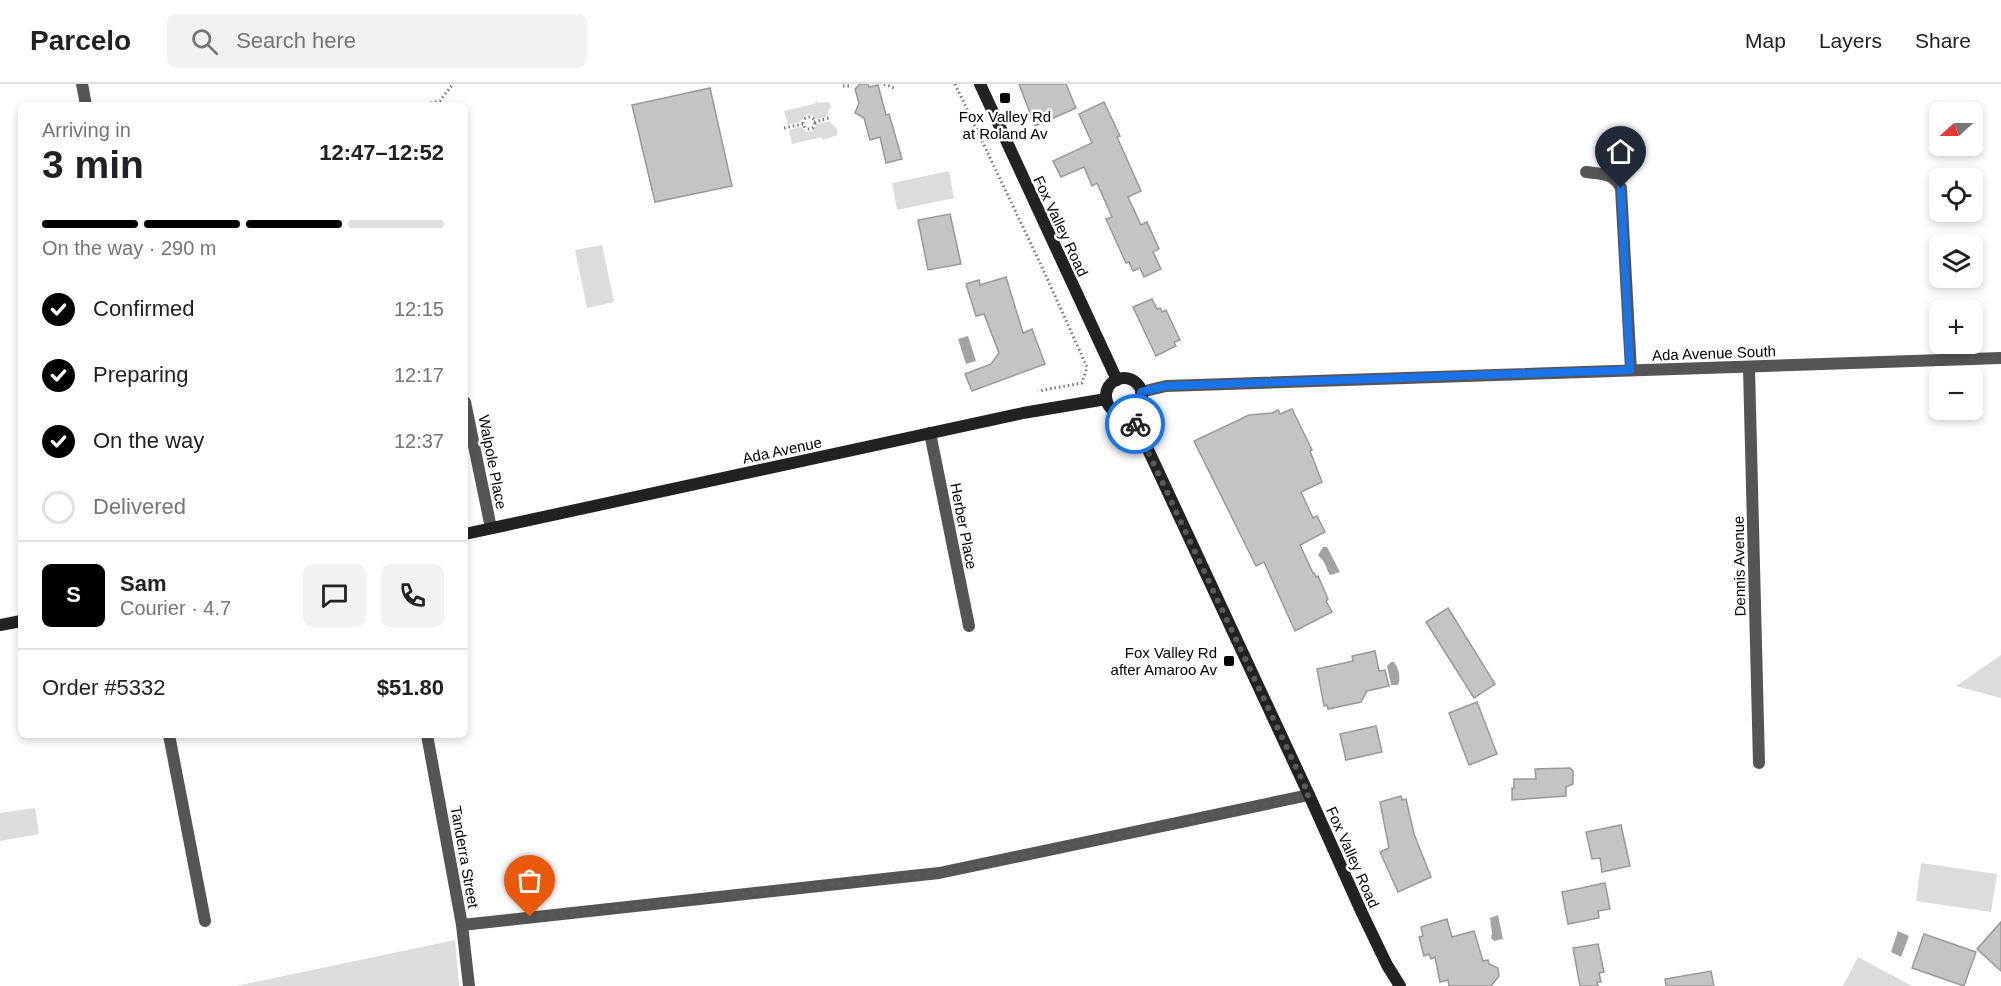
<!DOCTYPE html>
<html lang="en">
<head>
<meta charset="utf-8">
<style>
  :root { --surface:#fff; --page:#f2f2f2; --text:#202124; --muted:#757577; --line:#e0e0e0; --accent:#000 }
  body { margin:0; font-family:Arial,sans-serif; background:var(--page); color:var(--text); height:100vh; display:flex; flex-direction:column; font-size:22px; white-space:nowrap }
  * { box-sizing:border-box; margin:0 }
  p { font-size:20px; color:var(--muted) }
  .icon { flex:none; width:33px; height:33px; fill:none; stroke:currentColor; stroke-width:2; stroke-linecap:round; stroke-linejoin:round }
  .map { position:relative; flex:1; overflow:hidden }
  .side { position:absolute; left:18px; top:18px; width:450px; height:636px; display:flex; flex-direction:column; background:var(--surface); border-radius:9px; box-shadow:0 3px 9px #0003 }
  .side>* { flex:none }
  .needle { width:39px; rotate:249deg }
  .fabs { position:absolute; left:1929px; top:18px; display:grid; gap:12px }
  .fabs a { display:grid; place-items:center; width:54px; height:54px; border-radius:9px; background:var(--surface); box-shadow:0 3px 9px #0003; font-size:30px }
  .pin { position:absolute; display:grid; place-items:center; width:51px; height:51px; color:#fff; margin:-62px -26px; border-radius:50% 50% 50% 0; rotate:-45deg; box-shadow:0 0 6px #0007 }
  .pin .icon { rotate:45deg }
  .courier { position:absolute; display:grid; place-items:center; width:60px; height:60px; margin:-30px; border:4px solid #1a73e8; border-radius:50%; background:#fff; color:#222; box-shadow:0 2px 8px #0007 }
  .headline em { font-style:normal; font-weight:700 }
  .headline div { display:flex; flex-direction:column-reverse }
  .headline { display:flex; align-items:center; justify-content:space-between; height:102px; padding:0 24px }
  h1 { font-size:39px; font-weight:700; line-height:45px }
  .bar { display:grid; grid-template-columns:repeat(4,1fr); gap:9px 6px; align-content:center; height:72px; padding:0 24px }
  .bar i { height:8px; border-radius:4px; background:var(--line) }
  .bar .on { background:var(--accent) }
  .bar p { grid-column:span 4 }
  .line { display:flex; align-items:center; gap:15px; padding:0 24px; border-top:2px solid var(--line) }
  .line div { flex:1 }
  .round { display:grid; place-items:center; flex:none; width:63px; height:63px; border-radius:9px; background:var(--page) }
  ol { padding:0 24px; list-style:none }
  li { display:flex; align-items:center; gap:18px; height:66px }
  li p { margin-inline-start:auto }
  li .icon { padding:6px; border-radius:50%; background:var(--accent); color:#fff; stroke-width:4 }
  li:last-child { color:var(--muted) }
  li i { width:33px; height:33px; border:3px solid var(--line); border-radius:50% }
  header { display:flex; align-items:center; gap:36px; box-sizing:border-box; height:84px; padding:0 30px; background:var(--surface); border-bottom:2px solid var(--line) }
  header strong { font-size:28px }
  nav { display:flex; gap:33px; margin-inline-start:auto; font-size:21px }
  .search { width:420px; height:54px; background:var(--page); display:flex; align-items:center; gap:15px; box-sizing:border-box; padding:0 21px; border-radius:9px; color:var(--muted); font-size:22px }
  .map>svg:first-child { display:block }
</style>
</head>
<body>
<header>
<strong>Parcelo</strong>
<div class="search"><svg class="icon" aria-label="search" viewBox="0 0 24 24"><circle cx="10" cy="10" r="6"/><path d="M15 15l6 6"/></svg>Search here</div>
<nav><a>Map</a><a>Layers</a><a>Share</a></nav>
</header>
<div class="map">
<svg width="2001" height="902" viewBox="0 0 2001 902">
  <rect width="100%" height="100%" fill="#fff"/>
  <g fill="#dcdcdc">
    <path d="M817 17 818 19 829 18 831 22 826 33 817 35 810 30 805 31 800 38 788 41 784 27 814 20Z"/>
    <path d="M829 37 837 45V51L823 56 822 53 792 60 789 46 801 43 807 48 812 47 817 40Z"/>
    <path d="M949 87 954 114 897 126 892 99Z"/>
    <path d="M602 161 614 218 587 224 575 166Z"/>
    <path d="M2001 571V614L1956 602Z"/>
    <path d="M35 724 39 750 0 757V729Z"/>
    <path d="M1921 779 1997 790 1991 828 1916 817Z"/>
    <path d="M455 856 459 902H236Z"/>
    <path d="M1858 873 1912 902H1843Z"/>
  </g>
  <g fill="#a3a3a3">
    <path d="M968 252 976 277 966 280 958 255Z"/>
    <path d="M1323 463H1327L1340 488 1331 491 1329 490 1324 478 1318 471Z"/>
    <path d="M1391 578H1394C1399 585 1401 594 1398 601H1391L1387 582Z"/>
    <path d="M1498 831 1503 855 1494 857 1491 854 1492 849 1490 834Z"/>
    <path d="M1898 847 1909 852 1901 873 1891 868Z"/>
  </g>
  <g fill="#c4c4c4" stroke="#999" stroke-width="1.5">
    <path d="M860 0H868L869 3 878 1 886 31 889 30 902 75 886 79 880 53 870 56 864 34 855 29 859 19 855 5Z"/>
    <path d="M1019 0H1066L1076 24 1035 42Z"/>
    <path d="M710 4 732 102 655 118 632 21Z"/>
    <path d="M1104 18 1120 52 1117 53 1141 107 1128 113 1141 141 1147 138 1159 165 1153 168 1161 185 1144 193 1140 184 1133 187 1129 178 1126 179 1106 135 1112 133 1097 99 1092 102 1084 83 1061 93 1053 77 1092 59 1079 30Z"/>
    <path d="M950 130 961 180 928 186 918 136Z"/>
    <path d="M1006 193 1023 249 1032 245 1045 280 972 307 965 290 991 280 999 269 984 230 976 232 966 200 979 196 980 201Z"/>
    <path d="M1152 215 1157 225 1160 224 1162 228 1166 226 1180 256 1174 258 1176 262 1156 272 1133 223Z"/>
    <path d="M1292 325 1312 366 1310 367 1322 398 1301 408 1313 434 1317 432 1325 448 1300 461 1313 489H1314L1316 493 1318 492 1328 515 1326 517 1332 528 1295 547 1264 478 1256 482 1194 357 1249 331 1272 329 1278 326 1280 330Z"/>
    <path d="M1448 524 1495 600 1474 614 1426 538Z"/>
    <path d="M1375 567 1379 587 1385 586 1389 602 1367 607 1361 618 1328 625 1327 621 1324 622 1317 585 1353 577 1352 572Z"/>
    <path d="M1477 618 1497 670 1469 681 1449 629Z"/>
    <path d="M1376 642 1382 668 1346 676 1340 650Z"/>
    <path d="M1570 684 1573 687V700L1566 703V712L1512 716V704H1514V695H1536L1535 685Z"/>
    <path d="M1401 712 1402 716 1406 715 1414 750 1431 793 1398 808 1380 768 1389 764 1380 718Z"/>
    <path d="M1621 741 1630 782 1602 788 1600 774 1592 775 1586 748Z"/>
    <path d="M1605 799 1610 825 1598 827 1599 834 1568 840 1562 808Z"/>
    <path d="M1447 835 1452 853 1474 847 1483 877 1488 876 1489 880 1498 884 1499 892 1491 902H1449L1448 896 1440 898 1435 873 1431 875 1429 870 1424 872 1419 853 1423 852 1421 843Z"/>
    <path d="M2001 838V887L1977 865Z"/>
    <path d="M1924 850 1976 868 1964 902 1912 884Z"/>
    <path d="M1598 860 1604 888 1599 889 1601 898H1597L1598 902H1580L1573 864Z"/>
    <path d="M1711 887 1714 902H1666L1665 895Z"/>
  </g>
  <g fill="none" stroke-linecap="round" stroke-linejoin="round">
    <g stroke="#777" stroke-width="3" stroke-dasharray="1.5 3" stroke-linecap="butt">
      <path d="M884 0 894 4"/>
      <path d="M955 0 1041 181 1087 283 1082 299 1038 307"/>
      <path d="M843 2H850L851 0"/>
      <path d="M422 21 440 17 453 0"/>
      <circle cx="809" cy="39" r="6"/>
      <path d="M814 38 829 34"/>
      <path d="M784 44 803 40"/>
    </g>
    <g stroke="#555" stroke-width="12">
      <path d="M82 0 86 21"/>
      <path d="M1586 88C1601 90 1614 89 1621 104L1631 286"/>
      <path d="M1749 284 1759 679"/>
      <path d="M1141 308 1166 302 2001 274"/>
      <path d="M465 318 491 444"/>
      <path d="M930 349 969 542"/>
      <path d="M169 651 205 837"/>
      <path d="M427 651 462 841 469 902"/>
      <path d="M462 841 939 789 1309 711"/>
    </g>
    <g stroke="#222" stroke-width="12">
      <path d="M980 0 1117 296"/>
      <circle cx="1124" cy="312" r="18"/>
      <path d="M1131 329 1309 711 1362 829 1387 881 1400 902"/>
      <path d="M465 450 1023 329 1106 315"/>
      <path d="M0 541 21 537"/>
    </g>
  </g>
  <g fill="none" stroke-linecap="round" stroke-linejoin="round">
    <path stroke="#595959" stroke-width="6" stroke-dasharray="0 10.8" d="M530 833 939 789 1309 711 1135 340"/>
    <path stroke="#1a73e8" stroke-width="8" d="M1135 340 1131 329 1140 320 1141 308 1166 302 1630 286 1621 104"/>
  </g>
  <g fill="#000" stroke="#fff" stroke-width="2">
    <rect x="999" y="8" width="12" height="12" rx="3"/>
    <rect x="1223" y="571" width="12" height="12" rx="3"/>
  </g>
  <g text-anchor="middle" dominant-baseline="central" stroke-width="5" stroke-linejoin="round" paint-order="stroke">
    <g font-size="15" fill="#000" stroke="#fff">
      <text x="1005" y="32">Fox Valley Rd<tspan x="1005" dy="17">at Roland Av</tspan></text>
      <text x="1217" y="568" text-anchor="end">Fox Valley Rd<tspan x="1217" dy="17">after Amaroo Av</tspan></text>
    </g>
    <g font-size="15" fill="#000" stroke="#fff">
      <text transform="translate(1061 142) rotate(65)">Fox Valley Road</text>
      <text transform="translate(1714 269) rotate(-2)">Ada Avenue South</text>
      <text transform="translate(782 366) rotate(-12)">Ada Avenue</text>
      <text transform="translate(493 378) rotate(79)">Walpole Place</text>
      <text transform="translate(964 442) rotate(79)">Herber Place</text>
      <text transform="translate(1739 482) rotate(-91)">Dennis Avenue</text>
      <text transform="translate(465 773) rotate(80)">Tanderra Street</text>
      <text transform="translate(1353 773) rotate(66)">Fox Valley Road</text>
    </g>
  </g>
</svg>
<div class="fabs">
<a><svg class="needle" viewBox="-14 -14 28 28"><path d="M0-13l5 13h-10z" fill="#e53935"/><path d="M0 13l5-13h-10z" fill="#757577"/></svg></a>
<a><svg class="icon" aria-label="locate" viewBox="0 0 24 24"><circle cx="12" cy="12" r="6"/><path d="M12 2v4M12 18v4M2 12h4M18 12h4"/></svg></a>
<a><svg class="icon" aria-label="layers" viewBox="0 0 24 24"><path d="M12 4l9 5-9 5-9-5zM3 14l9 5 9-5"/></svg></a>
<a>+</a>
<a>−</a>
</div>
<div class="pin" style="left:530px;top:833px;background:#ea580c"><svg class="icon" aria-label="bag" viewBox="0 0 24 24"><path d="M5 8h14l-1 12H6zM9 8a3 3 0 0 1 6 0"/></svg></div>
<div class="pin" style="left:1621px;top:104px;background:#1f2937"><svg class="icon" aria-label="home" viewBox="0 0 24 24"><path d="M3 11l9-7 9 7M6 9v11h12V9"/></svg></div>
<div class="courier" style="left:1135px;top:340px"><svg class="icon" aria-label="bike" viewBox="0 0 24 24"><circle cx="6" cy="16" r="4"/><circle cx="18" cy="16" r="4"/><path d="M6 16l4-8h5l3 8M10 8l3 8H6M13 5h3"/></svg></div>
<section class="side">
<div class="headline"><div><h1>3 min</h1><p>Arriving in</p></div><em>12:47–12:52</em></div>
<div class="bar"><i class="on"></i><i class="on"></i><i class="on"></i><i></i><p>On the way · 290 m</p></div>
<ol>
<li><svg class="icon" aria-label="check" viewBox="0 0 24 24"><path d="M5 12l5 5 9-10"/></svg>Confirmed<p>12:15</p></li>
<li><svg class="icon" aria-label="check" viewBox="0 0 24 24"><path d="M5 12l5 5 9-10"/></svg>Preparing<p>12:17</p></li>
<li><svg class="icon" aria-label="check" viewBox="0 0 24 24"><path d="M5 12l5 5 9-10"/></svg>On the way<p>12:37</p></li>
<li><i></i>Delivered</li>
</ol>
<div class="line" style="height:108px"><b class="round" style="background:var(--accent);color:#fff">S</b><div><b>Sam</b><p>Courier · 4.7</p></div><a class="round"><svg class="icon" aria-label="chat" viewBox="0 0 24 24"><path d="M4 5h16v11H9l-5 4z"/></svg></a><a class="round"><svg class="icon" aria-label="phone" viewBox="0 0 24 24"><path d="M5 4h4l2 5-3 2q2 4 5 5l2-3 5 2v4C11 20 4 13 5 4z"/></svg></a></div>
<div class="line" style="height:78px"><div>Order #5332</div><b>$51.80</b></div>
</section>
</div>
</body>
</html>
